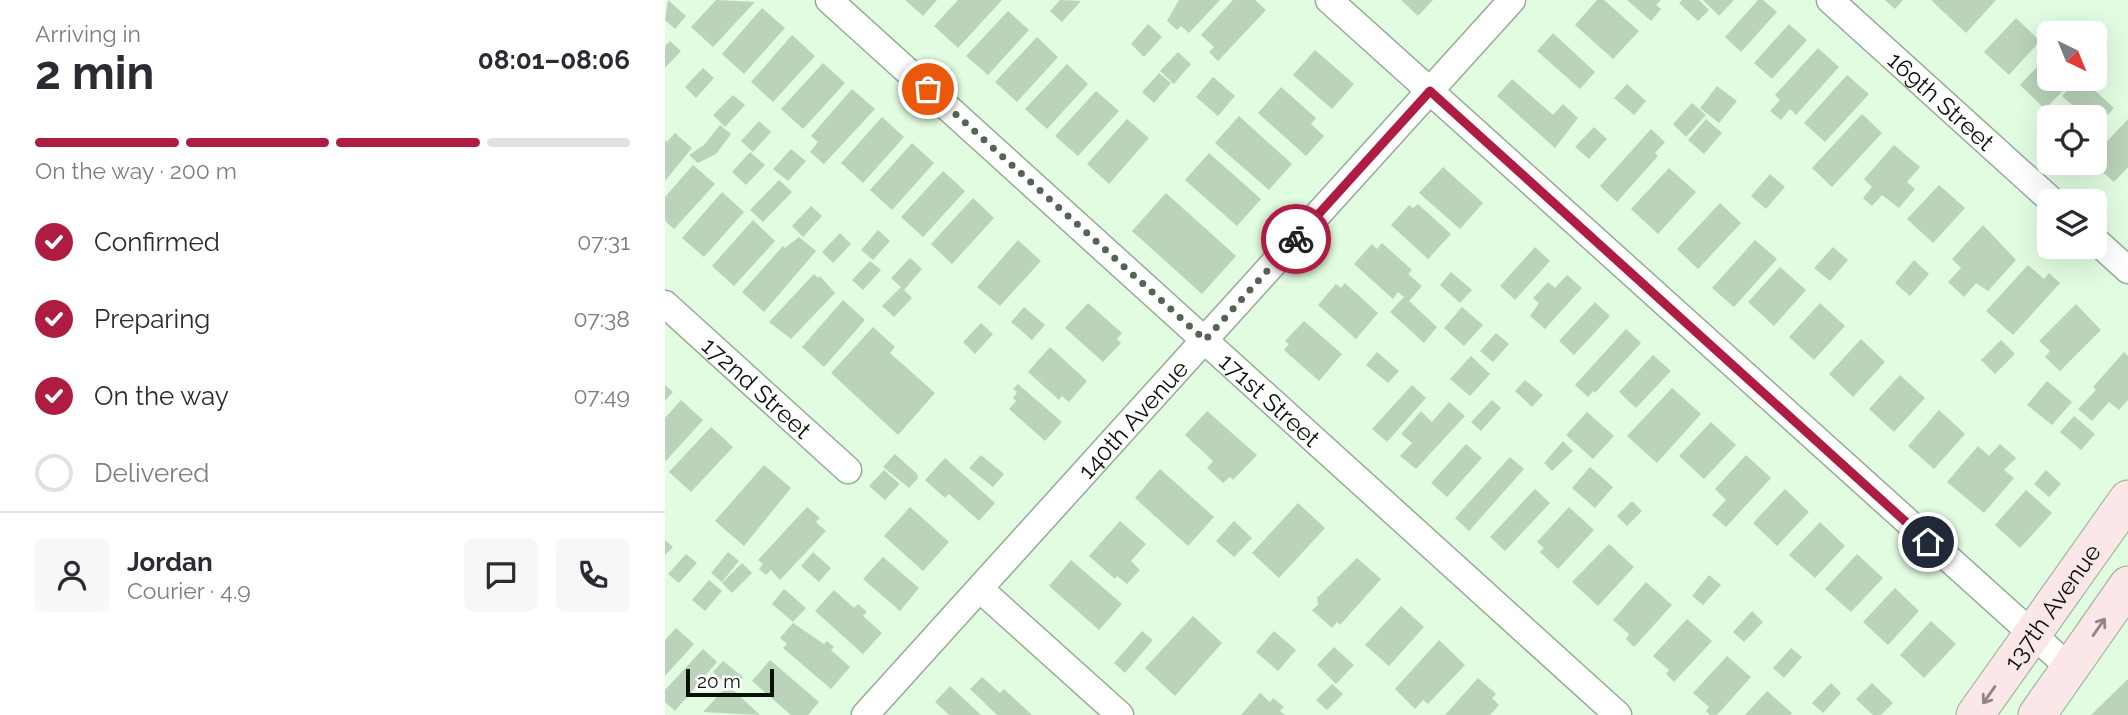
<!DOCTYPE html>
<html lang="en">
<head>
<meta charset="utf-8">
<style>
  :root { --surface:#fff; --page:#f7f7f7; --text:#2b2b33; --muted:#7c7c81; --line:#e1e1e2; --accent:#af1c41 }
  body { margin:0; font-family:Raleway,sans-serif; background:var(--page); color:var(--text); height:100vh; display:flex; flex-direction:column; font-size:26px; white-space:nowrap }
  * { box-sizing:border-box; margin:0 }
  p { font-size:23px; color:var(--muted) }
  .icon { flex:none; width:38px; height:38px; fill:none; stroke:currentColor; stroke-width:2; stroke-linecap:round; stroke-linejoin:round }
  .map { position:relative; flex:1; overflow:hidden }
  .sheet { display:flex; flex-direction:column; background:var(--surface); width:665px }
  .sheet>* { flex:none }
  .needle { width:46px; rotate:137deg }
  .fabs { position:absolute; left:1372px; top:21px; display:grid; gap:14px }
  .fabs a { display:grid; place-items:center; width:70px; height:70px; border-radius:10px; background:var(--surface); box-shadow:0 7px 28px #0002; font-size:35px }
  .scale { position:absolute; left:21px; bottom:18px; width:88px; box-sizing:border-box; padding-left:7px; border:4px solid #091109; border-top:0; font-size:19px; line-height:24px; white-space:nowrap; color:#091109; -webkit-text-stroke:5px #fff; paint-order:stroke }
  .pin { position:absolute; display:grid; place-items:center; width:60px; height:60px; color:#fff; margin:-30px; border:4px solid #fff; border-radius:50%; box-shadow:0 2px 7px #0007 }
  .courier { position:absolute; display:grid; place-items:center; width:70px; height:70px; margin:-35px; border:5px solid #af1c41; border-radius:50%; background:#fff; color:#222; box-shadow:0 2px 9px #0007 }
  .head em { font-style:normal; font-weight:700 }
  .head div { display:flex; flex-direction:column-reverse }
  .head { display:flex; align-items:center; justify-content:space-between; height:119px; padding:0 35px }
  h1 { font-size:46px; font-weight:700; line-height:52px }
  .bar { display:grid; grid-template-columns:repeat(4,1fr); gap:10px 7px; align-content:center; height:84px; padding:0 35px }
  .bar i { height:9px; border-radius:5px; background:var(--line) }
  .bar .current { background:var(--accent) }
  .bar p { grid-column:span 4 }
  .line { display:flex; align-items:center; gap:18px; padding:0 35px; border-top:2px solid var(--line) }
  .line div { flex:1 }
  .round { display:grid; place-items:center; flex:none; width:74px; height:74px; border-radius:10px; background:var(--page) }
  ol { padding:0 35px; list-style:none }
  li { display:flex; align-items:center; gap:21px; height:77px }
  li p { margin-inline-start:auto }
  li .icon { padding:7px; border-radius:50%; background:var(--accent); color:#fff; stroke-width:4 }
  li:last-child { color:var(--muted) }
  li i { width:38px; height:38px; border:4px solid var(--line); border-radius:50% }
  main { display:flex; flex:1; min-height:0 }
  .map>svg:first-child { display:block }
</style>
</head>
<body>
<main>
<section class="sheet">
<div class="head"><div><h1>2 min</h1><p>Arriving in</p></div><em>08:01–08:06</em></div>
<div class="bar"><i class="current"></i><i class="current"></i><i class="current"></i><i></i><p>On the way · 200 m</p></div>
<ol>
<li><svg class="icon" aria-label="check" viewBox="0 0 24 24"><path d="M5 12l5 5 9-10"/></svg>Confirmed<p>07:31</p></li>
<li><svg class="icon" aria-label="check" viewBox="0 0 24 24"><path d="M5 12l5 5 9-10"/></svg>Preparing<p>07:38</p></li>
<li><svg class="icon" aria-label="check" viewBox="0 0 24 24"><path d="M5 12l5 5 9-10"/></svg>On the way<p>07:49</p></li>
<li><i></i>Delivered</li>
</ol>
<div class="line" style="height:126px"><a class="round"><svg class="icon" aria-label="person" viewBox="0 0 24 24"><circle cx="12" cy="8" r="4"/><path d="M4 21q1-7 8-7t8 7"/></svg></a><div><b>Jordan</b><p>Courier · 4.9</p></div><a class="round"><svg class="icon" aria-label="chat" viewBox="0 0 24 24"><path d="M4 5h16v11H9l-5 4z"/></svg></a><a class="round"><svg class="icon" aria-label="phone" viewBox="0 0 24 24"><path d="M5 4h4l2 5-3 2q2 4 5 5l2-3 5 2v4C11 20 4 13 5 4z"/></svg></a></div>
</section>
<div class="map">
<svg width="1463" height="715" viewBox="0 0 1463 715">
  <rect width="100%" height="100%" fill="#e2fce2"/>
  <g fill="#bad3ba">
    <path d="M3 0 21 16 10 29 0 20Z"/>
    <path d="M51 0 90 2 48 47 26 27Z"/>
    <path d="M240 0H272L258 16Z"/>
    <path d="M293 0H337L293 48 269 26Z"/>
    <path d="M395 0 416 1 397 22 385 11Z"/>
    <path d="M514 0H555L524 33 516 26 512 30 502 21Z"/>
    <path d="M568 0H590L601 10 553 61 544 52 549 47 536 35Z"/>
    <path d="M736 0H768L753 16Z"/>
    <path d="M932 0H939L974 31 948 59 910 25Z"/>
    <path d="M962 0H996L991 5 996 9 986 21Z"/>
    <path d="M1017 0H1034L1044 10 1033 21 1014 3Z"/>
    <path d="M1038 0H1069L1054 16Z"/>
    <path d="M1093 0H1098L1112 12 1076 52 1060 37Z"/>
    <path d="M1220 0H1238L1230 9Z"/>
    <path d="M1266 0H1331L1301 33Z"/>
    <path d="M97 8 120 28 79 74 57 54Z"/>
    <path d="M343 11 364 30 323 75 301 56Z"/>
    <path d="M1351 18 1375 41 1344 75 1319 52Z"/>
    <path d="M483 24 497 37 479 57 466 44Z"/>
    <path d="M1124 24 1142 40 1107 79 1089 63Z"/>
    <path d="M888 33 930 72 915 89 872 51Z"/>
    <path d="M127 35 150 56 108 102 86 82Z"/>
    <path d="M372 37 393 57 352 102 330 82Z"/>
    <path d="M5 41 16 51 0 68V46Z"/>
    <path d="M1153 48 1174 67 1131 115 1125 109 1116 120 1105 111 1115 100 1110 95Z"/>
    <path d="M650 50 689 84 667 109 628 75Z"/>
    <path d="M513 52 526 64 509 84 495 71Z"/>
    <path d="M1384 54V79H1409L1380 109 1355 85Z"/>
    <path d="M158 63 180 83 138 129 116 109Z"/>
    <path d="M402 64 423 84 382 129 360 109Z"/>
    <path d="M38 68 49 78 31 98 20 87Z"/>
    <path d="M494 73 506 83 489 103 477 92Z"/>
    <path d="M1182 75 1204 94 1160 142 1139 123Z"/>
    <path d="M548 77 570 96 553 116 531 97Z"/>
    <path d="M847 79 888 115 898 104 913 118 890 148 832 96Z"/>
    <path d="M1413 79 1421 87 1424 85 1449 108 1430 129V117H1395L1407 105 1397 96Z"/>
    <path d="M962 84 981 101 969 115 949 98Z"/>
    <path d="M1052 86 1072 101 1054 123 1035 108Z"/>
    <path d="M616 87 651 118 646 124 659 136 641 156 593 113Z"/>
    <path d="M187 89 210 109 159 164 145 152 153 142 146 136Z"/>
    <path d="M431 91 454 111 413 156 390 136Z"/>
    <path d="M68 95 80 105 60 127 48 115Z"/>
    <path d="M1027 103 1041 115 1021 137 1008 124Z"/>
    <path d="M1197 114 1217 133 1167 187 1147 168Z"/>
    <path d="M574 116 627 164 604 190 550 143Z"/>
    <path d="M217 117 239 137 198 183 176 163Z"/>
    <path d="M462 119 484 138 444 184 422 164Z"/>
    <path d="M1041 119 1057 133 1039 154 1023 140Z"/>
    <path d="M1463 119V167L1449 182 1435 170 1441 163 1431 153Z"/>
    <path d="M94 121 106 132 88 152 76 141Z"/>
    <path d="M55 125 66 134 51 154 33 163 24 155 39 145Z"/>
    <path d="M929 127 942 139 924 159 910 147Z"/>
    <path d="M986 129 1000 142 990 153 993 156 952 202 935 186Z"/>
    <path d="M10 133 27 148 0 181V140L2 142Z"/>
    <path d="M247 143 269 163 227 210 205 190Z"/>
    <path d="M1229 145 1255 167 1242 182 1250 189 1234 208 1217 195 1207 206 1198 198 1207 187 1199 179Z"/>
    <path d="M126 149 141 161 123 181 108 169Z"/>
    <path d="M85 152 100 165 81 185 67 172Z"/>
    <path d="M544 153 596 199 572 226 520 180Z"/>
    <path d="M28 165 50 184 9 229 0 221V197Z"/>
    <path d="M778 167 818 203 795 229 754 193Z"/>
    <path d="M1004 168 1031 192 993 234 966 209Z"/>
    <path d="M278 171 300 191 258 237 236 217Z"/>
    <path d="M1105 174 1120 187 1101 209 1086 196Z"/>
    <path d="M114 180 127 192 98 222 85 210Z"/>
    <path d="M1274 185 1300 208 1268 243 1242 219Z"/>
    <path d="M57 192 79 212 39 257 17 238Z"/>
    <path d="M501 193 571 256 537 294 467 231Z"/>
    <path d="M308 198 329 218 287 264 266 244Z"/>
    <path d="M1055 203 1076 223 1033 269 1012 249Z"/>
    <path d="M753 204 786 234 763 259 726 225 744 205 748 208Z"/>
    <path d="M146 206 157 216 138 237 127 226Z"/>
    <path d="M88 220 110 241 69 286 47 266Z"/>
    <path d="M1318 225 1351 260 1323 291 1311 283 1299 297 1283 282 1296 268 1287 259Z"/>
    <path d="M213 230 225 241 208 260 196 250Z"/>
    <path d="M175 233 186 244 168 263 157 252Z"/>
    <path d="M134 237 151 251 99 312 77 292 118 246 120 248Z"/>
    <path d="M353 240 376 261 335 306 312 287Z"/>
    <path d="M1090 240 1112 259 1069 307 1047 288Z"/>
    <path d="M717 243 747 270 743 274 757 286 744 301 772 327 759 343 725 312 739 297 733 292 728 299 689 264 707 244 712 249Z"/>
    <path d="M870 247 885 261 850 300 835 286Z"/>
    <path d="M1168 247 1183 260 1165 281 1149 268Z"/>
    <path d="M245 258 257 269 239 290 247 298 229 317 217 306 236 287 226 278Z"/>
    <path d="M1249 260 1264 274 1245 296 1230 283Z"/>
    <path d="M205 261 216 270 198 290 187 280Z"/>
    <path d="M1363 265 1379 279 1384 273 1395 283 1348 335 1321 311Z"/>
    <path d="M1115 267 1141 290 1109 326 1083 302Z"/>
    <path d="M786 272 807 290 795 303 775 285Z"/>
    <path d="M149 274 153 278 155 276 170 293 126 339 104 322Z"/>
    <path d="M902 275 917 288 880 329 865 316 874 303 868 298 883 282 890 288Z"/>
    <path d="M680 283 713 313 691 339 653 305 671 284 676 288Z"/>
    <path d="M178 300 200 320 159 367 137 347Z"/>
    <path d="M930 302 945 316 909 355 894 341Z"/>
    <path d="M423 303 457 333 452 339 456 343 438 362 400 328Z"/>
    <path d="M1155 303 1180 326 1149 360 1124 337Z"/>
    <path d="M1411 304 1436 330 1395 371 1380 357 1385 351 1374 341Z"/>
    <path d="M359 307 380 325 367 340 346 322Z"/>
    <path d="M797 307 818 325 799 346 779 328Z"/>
    <path d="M639 321 677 354 654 381 619 350 624 344 620 341Z"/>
    <path d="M316 323 328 334 310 354 298 342Z"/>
    <path d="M208 327 230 347 225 353 270 393 233 435 166 373Z"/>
    <path d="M961 329 976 343 930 393 928 391 923 397 910 385Z"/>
    <path d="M831 333 844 344 828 362 815 351Z"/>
    <path d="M1196 339 1220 362 1188 397 1164 374Z"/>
    <path d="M1336 340 1350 354 1330 374 1316 360Z"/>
    <path d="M385 347 422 381 404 402 397 396 394 400 363 372Z"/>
    <path d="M712 352 734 371 723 383 701 365Z"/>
    <path d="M1459 352 1463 356V400L1454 410 1444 402 1427 421 1413 409 1431 390 1428 387Z"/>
    <path d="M988 355 1006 371 971 408 954 392Z"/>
    <path d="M806 356 825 374 805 396 785 379Z"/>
    <path d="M1235 375 1260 398 1229 432 1204 409Z"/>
    <path d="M860 380 878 395 867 407 850 391Z"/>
    <path d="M1382 381 1407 402 1387 425 1362 405Z"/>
    <path d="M353 384 397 422 380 441 344 409 351 401 348 398 352 392 348 389Z"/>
    <path d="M0 385 8 392 0 401Z"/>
    <path d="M747 385 761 398 722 442 707 429Z"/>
    <path d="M1007 388 1036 414 992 463 962 436Z"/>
    <path d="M16 400 38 420 0 462V418Z"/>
    <path d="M827 400 836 408 816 431 806 422Z"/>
    <path d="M784 402 800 416 751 469 735 456 747 443 736 434 756 411 767 422Z"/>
    <path d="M1274 410 1300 434 1269 469 1243 446Z"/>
    <path d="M542 411 592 455 568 480 565 477 558 483 542 468 548 461 520 435Z"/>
    <path d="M922 412 949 436 928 459 901 435Z"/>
    <path d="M1409 416 1430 434 1416 450 1395 432Z"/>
    <path d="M1046 422 1071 445 1039 479 1014 456Z"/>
    <path d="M46 427 68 447 26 492 4 472Z"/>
    <path d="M898 441 908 451 887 471 879 463Z"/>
    <path d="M801 444 817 458 782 497 766 483Z"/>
    <path d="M1335 444 1351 458 1339 470 1349 478 1319 513 1282 482 1313 446 1324 456Z"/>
    <path d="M230 454 252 474 253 478 244 488 218 467Z"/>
    <path d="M316 455 339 474 328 487 304 468Z"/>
    <path d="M1081 455 1106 478 1061 527 1047 515 1061 500 1050 489Z"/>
    <path d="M845 457 859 469 804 531 790 518Z"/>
    <path d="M280 458 330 503 314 521 284 494 280 498 260 480Z"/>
    <path d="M99 465 126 488 79 546 50 521Z"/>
    <path d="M925 467 948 487 930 508 907 488Z"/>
    <path d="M495 469 549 517 523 546 470 498Z"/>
    <path d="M219 470 235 484 220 500 204 486Z"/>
    <path d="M1381 470 1396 484 1384 497 1369 484Z"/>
    <path d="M870 489 885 503 840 551 825 537Z"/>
    <path d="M1120 489 1144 512 1112 546 1088 523Z"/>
    <path d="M1361 490 1387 513 1355 548 1330 525Z"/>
    <path d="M967 501 977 511 962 526 952 516Z"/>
    <path d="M633 503 660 528 614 578 587 553Z"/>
    <path d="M142 507 155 518 151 522 161 531 115 580 106 570 101 575 94 569 98 564 93 560Z"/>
    <path d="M245 507 284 542 258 571 219 536Z"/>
    <path d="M904 507 929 530 893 569 875 552 879 548 872 542Z"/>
    <path d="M455 521 481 544 466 561 475 570 462 584 452 576 450 579 424 556Z"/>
    <path d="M569 521 587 538 569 557 551 541Z"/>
    <path d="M1155 522 1180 546 1150 578 1124 555Z"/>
    <path d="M0 540 8 547 0 555Z"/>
    <path d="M944 544 969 567 933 606 907 582Z"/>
    <path d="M63 552 74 561 57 582 46 573Z"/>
    <path d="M148 552 166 568 154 582 136 566Z"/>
    <path d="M21 554 32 563 14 583 3 574Z"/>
    <path d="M1192 554 1218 578 1186 612 1160 589Z"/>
    <path d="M218 557 254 588 235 611 198 579Z"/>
    <path d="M692 558 716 579 675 625 672 622 667 628 647 610 653 605 652 598Z"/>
    <path d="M406 560 457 604 434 630 384 586Z"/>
    <path d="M77 563 87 573 67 593 57 583Z"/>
    <path d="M1044 575 1056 585 1038 605 1027 596Z"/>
    <path d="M44 580 57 591 40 611 27 600Z"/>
    <path d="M981 582 1007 605 969 647 961 639 964 634 948 620Z"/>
    <path d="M1230 588 1254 611 1223 645 1198 622Z"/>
    <path d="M119 589 141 608 128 622 107 604Z"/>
    <path d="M169 590 189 608 193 604 202 612 198 616 217 633 198 654 150 611Z"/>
    <path d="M736 606 759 627 724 666 700 645Z"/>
    <path d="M1087 611 1098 622 1079 642 1068 632Z"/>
    <path d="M528 616 557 643 510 696 480 668Z"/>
    <path d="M1022 619 1047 641 1009 682 1001 674 1004 670 988 656Z"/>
    <path d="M1266 621 1291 644 1259 678 1235 655Z"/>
    <path d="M128 623 159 644 162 641 169 647 166 650 185 667 166 689 118 648 122 644 115 638Z"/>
    <path d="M11 628 29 644 0 676V640Z"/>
    <path d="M477 631 488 640 460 673 449 663Z"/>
    <path d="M609 631 631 650 613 671 591 652Z"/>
    <path d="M774 640 800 665 763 704 758 700 750 709 730 689Z"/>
    <path d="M669 647 689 665 671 684 652 665Z"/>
    <path d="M1126 648 1137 657 1119 678 1108 668Z"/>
    <path d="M38 649 52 662 10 711 0 702V690Z"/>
    <path d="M1062 656 1086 677 1052 715H1045L1041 711 1044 707 1028 693Z"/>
    <path d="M105 660 154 702 143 715H126L87 681Z"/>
    <path d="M58 661 78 677 67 689 95 715 38 712 63 685 48 672Z"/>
    <path d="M317 677 335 693 339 689 367 715H332L305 689Z"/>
    <path d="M813 678 831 694 827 698 834 705 825 715H780Z"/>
    <path d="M1463 679V715H1426Z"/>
    <path d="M1166 683 1176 693 1158 713 1147 703Z"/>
    <path d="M1207 683 1228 703 1216 715H1208L1191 699Z"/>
    <path d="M667 684 678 694 662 710 651 700Z"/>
    <path d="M285 686 316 715H284L270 702Z"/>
    <path d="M1102 691 1127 713 1125 715H1080Z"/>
    <path d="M595 693 605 702 608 698 619 707 615 711 620 715H576Z"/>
  </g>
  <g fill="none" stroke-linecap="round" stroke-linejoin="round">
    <g stroke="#94ac93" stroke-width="29">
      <g id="street">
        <path id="s1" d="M164 0 953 715"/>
        <path d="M664 0 1405 668"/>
        <path id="s2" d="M1165 0 1387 201"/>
        <path d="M1430 240 1463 270"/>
        <path id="s3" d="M0 304 183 470"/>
        <path d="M315 589 455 715"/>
        <path id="s4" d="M200 715 847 0"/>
      </g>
    </g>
    <g stroke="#94ac93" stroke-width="39">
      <g id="secondary">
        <path id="s5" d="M1310 715 1463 499"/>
        <path d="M1372 715 1463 585"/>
      </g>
    </g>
    <use href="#street" stroke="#fff" stroke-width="26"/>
    <use href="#secondary" stroke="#fce7e8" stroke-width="37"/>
  </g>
  <defs><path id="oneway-shaft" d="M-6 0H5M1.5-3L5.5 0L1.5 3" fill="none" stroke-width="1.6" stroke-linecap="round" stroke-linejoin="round" transform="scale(1.75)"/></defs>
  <g stroke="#8f8784">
    <use href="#oneway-shaft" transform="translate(1434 627) rotate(-55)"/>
    <use href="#oneway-shaft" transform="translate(1324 695) rotate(125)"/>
  </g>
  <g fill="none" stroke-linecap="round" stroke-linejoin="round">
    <path stroke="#556355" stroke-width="7" stroke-dasharray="0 12.6" d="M263 89 540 340 631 239"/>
    <path stroke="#af1c41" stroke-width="9" d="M631 239 765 91 1263 542"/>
  </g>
  <g text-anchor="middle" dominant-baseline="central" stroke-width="6" stroke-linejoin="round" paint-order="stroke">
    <g font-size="24" fill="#091109" stroke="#fff">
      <text stroke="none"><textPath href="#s2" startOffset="150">169th Street</textPath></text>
      <text stroke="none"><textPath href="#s3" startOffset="124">172nd Street</textPath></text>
      <text stroke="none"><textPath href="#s1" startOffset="595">171st Street</textPath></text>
      <text stroke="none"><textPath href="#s4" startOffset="399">140th Avenue</textPath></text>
      <text stroke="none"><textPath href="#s5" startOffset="133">137th Avenue</textPath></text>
    </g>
  </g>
</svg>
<div class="fabs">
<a><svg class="needle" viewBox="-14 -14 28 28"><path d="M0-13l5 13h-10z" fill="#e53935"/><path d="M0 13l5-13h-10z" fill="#7c7c81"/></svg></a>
<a><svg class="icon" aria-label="locate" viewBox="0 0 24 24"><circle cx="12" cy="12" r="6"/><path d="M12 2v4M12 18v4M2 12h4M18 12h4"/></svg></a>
<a><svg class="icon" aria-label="layers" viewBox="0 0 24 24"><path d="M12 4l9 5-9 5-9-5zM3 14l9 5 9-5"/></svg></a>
</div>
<div class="scale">20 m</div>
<div class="pin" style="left:263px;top:89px;background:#ea580c"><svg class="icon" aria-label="bag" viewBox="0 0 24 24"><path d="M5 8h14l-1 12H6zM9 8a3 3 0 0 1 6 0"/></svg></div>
<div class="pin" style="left:1263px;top:542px;background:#1f2937"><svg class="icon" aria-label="home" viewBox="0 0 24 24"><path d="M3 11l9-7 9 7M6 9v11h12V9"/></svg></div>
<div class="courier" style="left:631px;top:239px"><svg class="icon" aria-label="bike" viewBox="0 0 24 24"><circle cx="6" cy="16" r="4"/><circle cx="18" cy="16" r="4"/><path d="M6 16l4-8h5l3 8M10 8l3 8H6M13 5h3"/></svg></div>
</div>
</main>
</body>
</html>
